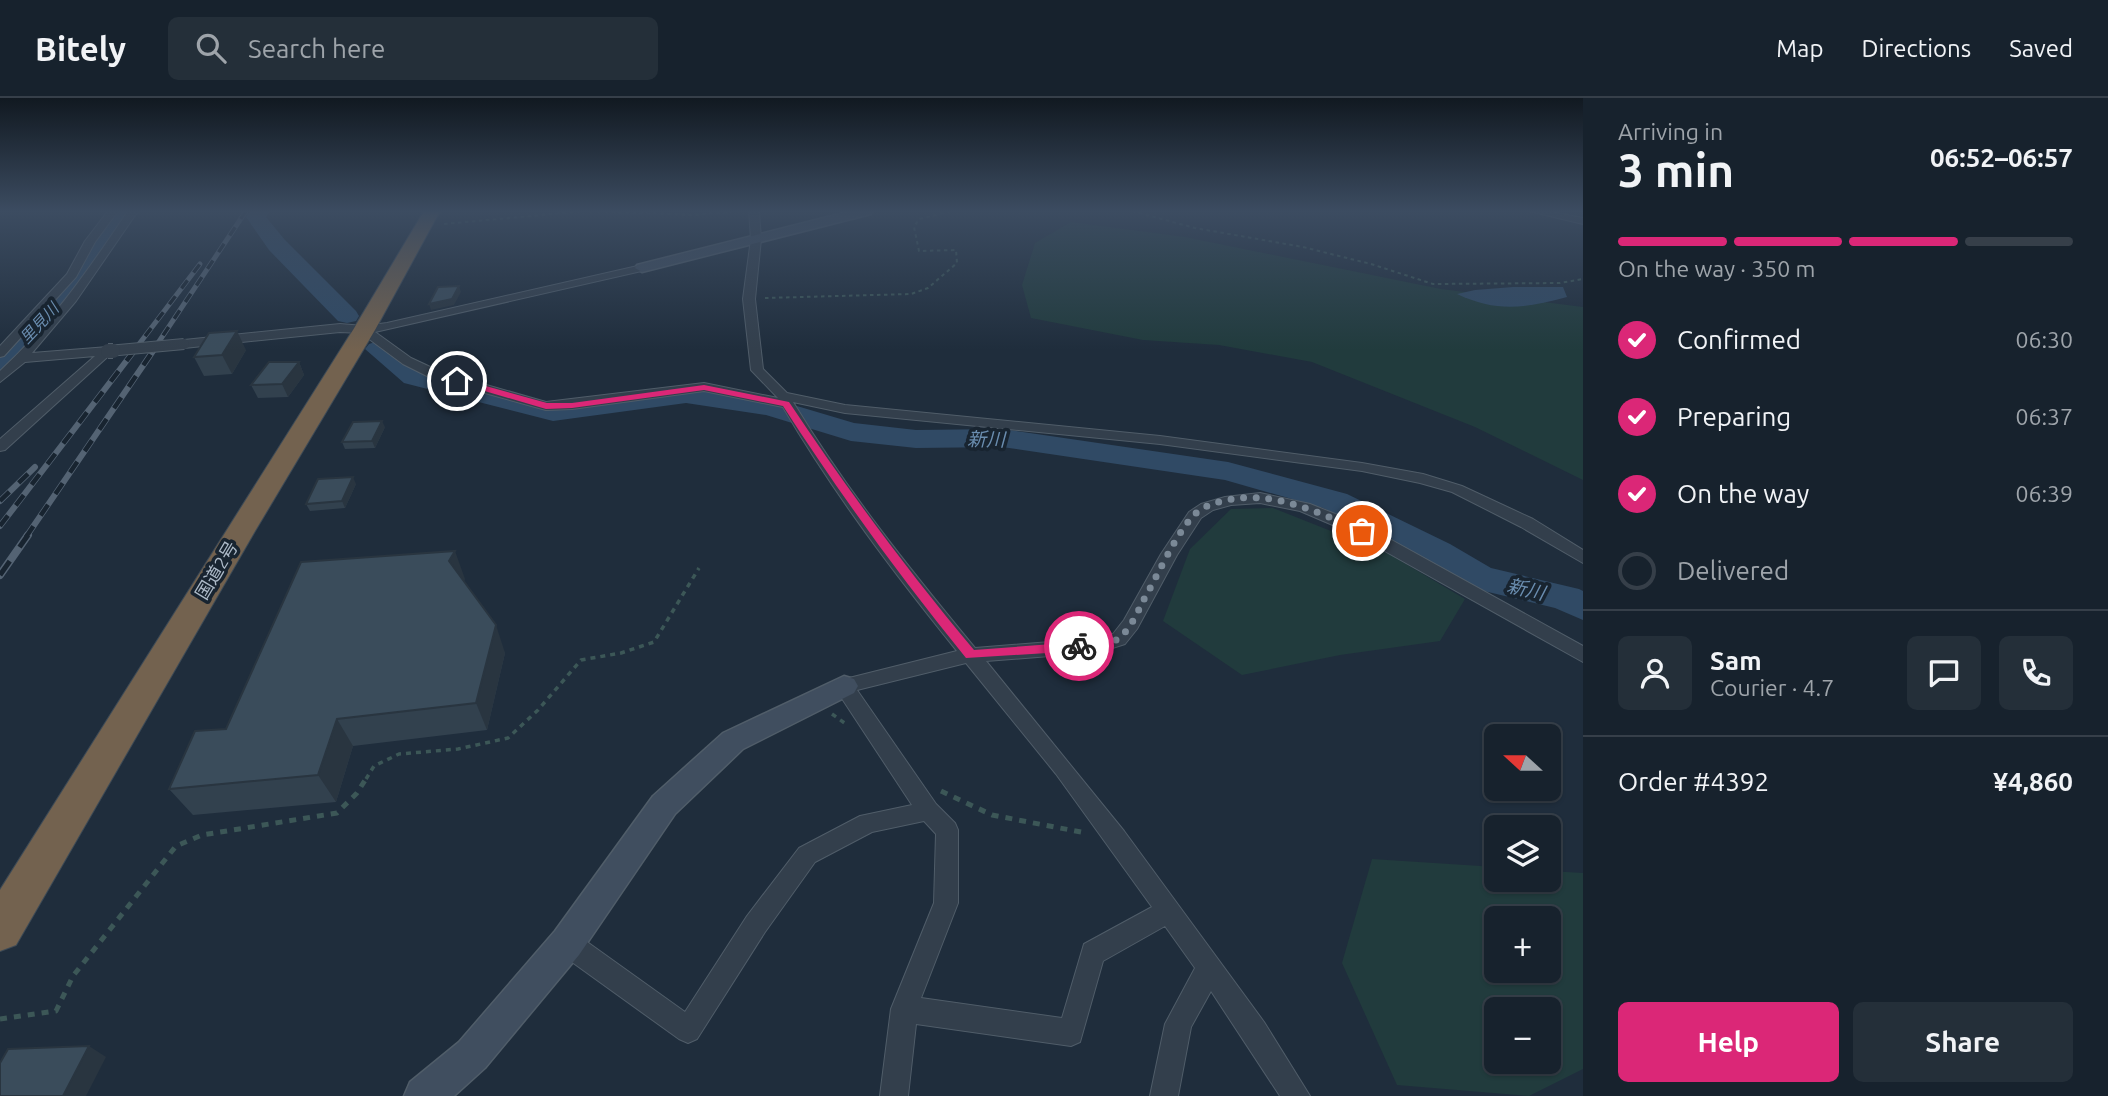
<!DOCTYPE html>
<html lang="en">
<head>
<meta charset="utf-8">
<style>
  :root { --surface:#17222d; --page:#242f39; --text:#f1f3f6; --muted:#9ea4aa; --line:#363f49; --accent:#db2777 }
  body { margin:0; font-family:Ubuntu,"Noto Sans JP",sans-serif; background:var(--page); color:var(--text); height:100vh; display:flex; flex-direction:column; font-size:26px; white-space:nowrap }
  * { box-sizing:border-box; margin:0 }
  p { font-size:23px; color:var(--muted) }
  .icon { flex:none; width:38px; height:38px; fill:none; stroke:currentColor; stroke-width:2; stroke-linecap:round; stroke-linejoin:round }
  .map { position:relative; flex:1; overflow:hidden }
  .side { display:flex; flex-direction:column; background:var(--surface); width:525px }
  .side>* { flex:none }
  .needle { width:46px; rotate:291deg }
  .controls { position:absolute; left:1484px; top:626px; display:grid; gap:14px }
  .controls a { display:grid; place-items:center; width:77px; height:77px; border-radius:10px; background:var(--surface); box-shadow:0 2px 5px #0004,0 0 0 2px var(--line); font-size:35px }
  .pin { position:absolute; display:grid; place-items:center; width:60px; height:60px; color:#fff; margin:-30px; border:4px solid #fff; border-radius:50%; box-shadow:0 2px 7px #0007 }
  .courier { position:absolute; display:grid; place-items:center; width:70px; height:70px; margin:-35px; border:5px solid #db2777; border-radius:50%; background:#fff; color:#222; box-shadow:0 2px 9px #0007 }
  .headline em { font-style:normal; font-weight:600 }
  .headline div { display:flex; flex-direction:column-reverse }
  .headline { display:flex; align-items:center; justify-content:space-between; height:119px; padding:0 35px }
  h1 { font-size:46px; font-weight:600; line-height:52px }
  .bar { display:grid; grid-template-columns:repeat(4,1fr); gap:10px 7px; align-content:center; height:84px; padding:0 35px }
  .bar i { height:9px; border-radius:5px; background:var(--line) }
  .bar .on { background:var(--accent) }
  .bar p { grid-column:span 4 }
  .line { display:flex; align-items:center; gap:18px; padding:0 35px; border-top:2px solid var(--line) }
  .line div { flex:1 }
  .round { display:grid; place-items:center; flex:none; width:74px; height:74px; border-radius:10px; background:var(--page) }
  ol { padding:0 35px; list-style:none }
  li { display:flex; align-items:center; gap:21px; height:77px }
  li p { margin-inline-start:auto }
  li .icon { padding:7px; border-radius:50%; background:var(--accent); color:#fff; stroke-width:4 }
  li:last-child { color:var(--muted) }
  li i { width:38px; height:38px; border:4px solid var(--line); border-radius:50% }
  .primary-button { display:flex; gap:14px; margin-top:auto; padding:14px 35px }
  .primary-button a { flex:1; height:80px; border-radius:10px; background:var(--accent); color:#fff; font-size:28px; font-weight:600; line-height:80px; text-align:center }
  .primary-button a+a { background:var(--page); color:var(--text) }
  header { display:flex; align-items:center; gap:42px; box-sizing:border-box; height:98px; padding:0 35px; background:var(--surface); border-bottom:2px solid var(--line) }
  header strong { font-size:33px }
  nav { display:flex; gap:38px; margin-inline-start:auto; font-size:24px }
  .search { width:490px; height:63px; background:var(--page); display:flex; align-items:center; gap:18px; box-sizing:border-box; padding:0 24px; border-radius:10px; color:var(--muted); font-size:26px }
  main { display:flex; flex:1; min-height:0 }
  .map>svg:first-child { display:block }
</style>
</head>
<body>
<header>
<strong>Bitely</strong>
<div class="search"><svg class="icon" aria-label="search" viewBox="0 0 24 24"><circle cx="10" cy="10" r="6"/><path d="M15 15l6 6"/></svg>Search here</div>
<nav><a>Map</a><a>Directions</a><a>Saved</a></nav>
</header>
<main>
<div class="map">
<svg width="1583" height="998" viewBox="0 0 1583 998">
  <rect width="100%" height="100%" fill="#1f2d3c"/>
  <g fill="#213b3d" fill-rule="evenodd">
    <path d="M1071 124 1185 139 1441 191 1583 209V382L1475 329 1312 264 1219 247 1143 242 1031 220 1022 187 1035 145Z"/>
    <path d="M1273 410 1389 456 1465 501 1440 543 1340 557 1242 577 1163 523 1190 451 1231 411Z"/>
    <path d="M1372 761 1496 769V782H1549V773L1583 775V971L1529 998 1397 987 1342 865ZM1496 821H1549V873H1496ZM1496 912H1549V964H1496Z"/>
  </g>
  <path fill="#304a65" d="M1513 189H1563L1567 199C1526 210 1497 215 1457 196L1475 192Z"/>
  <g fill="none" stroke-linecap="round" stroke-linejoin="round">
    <g fill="#304a65" fill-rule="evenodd">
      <path d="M113 113H133C111 149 39 264 0 274V252C45 211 80 164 113 113Z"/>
      <path d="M250 113H270L266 119 285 142 356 213 359 218 356 223 347 225 338 223 269 152 246 119Z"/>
      <path d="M378 243 387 246 424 273 553 305 686 289 770 300 854 325 916 332 1002 331 1228 364 1347 396 1450 446 1491 470 1579 491 1583 493V522L1555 510 1467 489 1426 462 1323 410 1225 382 1002 349 916 350 851 343 766 317 686 305 553 323 404 285 365 251 369 246Z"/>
    </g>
    <g stroke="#505d69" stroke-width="2">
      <g id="street">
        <path d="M108 113H118L95 144 76 179 4 258 0 259V248L67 176 85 143Z"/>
        <path d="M128 113H138L76 203 32 255 108 249 114 253 5 352 0 353V341L95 258 25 264 0 284V273C51 226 90 170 128 113Z"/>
        <path d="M749 113H759L761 141 755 201 763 271 787 295 845 307 1160 338 1362 365 1423 376 1462 388 1533 421 1583 452V465L1521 429 1452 394 1420 385 1362 373 1160 346 845 315 793 304C847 393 909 470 975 550L1100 540 1113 536 1124 522 1161 456 1189 414 1201 406 1225 399 1260 395 1310 406 1368 429 1583 548V564L1356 437 1300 413 1260 405 1231 407 1213 412 1201 420 1177 457 1137 531 1125 546 1100 554 986 563 1124 733 1264 924 1310 998H1280L1211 893 1191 929 1178 998H1150L1165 926 1195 870 1165 828 1103 863 1080 944 1071 948 916 926 908 998H880L891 911 934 805 936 736 924 723 872 734 815 764 765 834 697 941 688 945 679 941 558 854 555 845 558 836 567 833 576 836 685 914 747 818 799 750 860 718 912 707 837 593 834 588 837 583 957 553C894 475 834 396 783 309L704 293 572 311 546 312 431 280 403 266 361 235 340 234 184 250 178 246 184 242 340 226 364 228 387 225 642 167 647 170 646 172 375 234 411 260 441 274 546 304 704 285 778 300 751 272 743 201 751 141ZM966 565 1056 676 1152 809 1084 846 1062 920 921 900 958 805V732L955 725 936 706 857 592Z"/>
        <path d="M1529 113H1547L1583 120V126Z"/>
      </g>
    </g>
    <g stroke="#505d69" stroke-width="3">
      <g id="secondary">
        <path d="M851 113H873L871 116 642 174 635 170 637 167Z"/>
        <path d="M844 578 854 581 858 588 854 595 743 651 675 716 579 857 485 970 454 998H404L410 984 459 944 555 833 653 698 723 635Z"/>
      </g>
    </g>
    <g stroke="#3d4a56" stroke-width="2">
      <path id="highway" d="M424 113H440L375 232 255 433 16 847 0 853V792L353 232Z"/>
    </g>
    <g stroke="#3c5757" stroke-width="2" stroke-dasharray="3.5 3.5" stroke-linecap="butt">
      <path d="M1132 113 1195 130 1303 149 1371 166 1433 186 1560 185 1583 181"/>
      <path d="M444 126 584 113 694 117 740 113"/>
      <path d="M765 200 911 196 928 190 957 165 956 152 919 153 914 129 919 121 952 113"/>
    </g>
    <g stroke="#3c5757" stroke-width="3.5" stroke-dasharray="5 5" stroke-linecap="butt">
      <path d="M832 616 846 626"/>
      <path d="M366 681 374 668 399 656 458 651 508 640 538 612 581 562 621 555 654 544 699 470"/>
    </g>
    <g stroke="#3c5757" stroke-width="5" stroke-dasharray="7 7" stroke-linecap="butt">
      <path d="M941 693 992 717 1086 735"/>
      <path d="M0 921 56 913 73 878 176 748 202 737 337 715 357 695 367 679"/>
    </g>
    <use href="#street" fill="#333f4c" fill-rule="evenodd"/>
    <use href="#secondary" fill="#404e5f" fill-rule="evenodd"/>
    <use href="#highway" fill="#73624f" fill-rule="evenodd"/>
    <g stroke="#546373" stroke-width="5">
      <g id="rail-far2">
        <path d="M133 254 200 166"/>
        <path d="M152 254 246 113"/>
      </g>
    </g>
    <g stroke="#546373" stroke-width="6">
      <g id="rail-far1">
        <path d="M0 403 35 369"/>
        <path d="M0 428 134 253"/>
        <path d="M26 439 153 253"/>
      </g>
    </g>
    <g stroke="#546373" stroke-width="8">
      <path id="rail" d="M0 477 28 437"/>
    </g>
    <use href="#rail-far2" stroke="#182430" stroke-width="3.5" stroke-dasharray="10" stroke-linecap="butt"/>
    <use href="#rail-far1" stroke="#182430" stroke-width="4.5" stroke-dasharray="13" stroke-linecap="butt"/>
    <use href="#rail" stroke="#182430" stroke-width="5" stroke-dasharray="17" stroke-linecap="butt"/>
    <g stroke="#505d69" stroke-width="12" stroke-linecap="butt">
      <path id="street-bridge-far1" d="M108 253 184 246"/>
    </g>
    <g stroke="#505d69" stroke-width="16" stroke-linecap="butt">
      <path id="street-bridge" d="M108 253H113"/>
    </g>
    <use href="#street-bridge-far1" stroke="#333f4c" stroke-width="10"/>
    <use href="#street-bridge" stroke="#333f4c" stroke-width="14"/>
  </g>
  <g fill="#32414e">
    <path d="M246 252 232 276 204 278 194 259Z"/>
    <path d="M299 264 304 277 288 299 258 300 251 287Z"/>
    <path d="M385 329 375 350 345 351 342 344Z"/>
    <path d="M356 386 345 410 310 413 306 406Z"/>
    <path d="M465 481 464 483 505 555 487 632 353 648 336 704 193 717 169 691 226 631Z"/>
  </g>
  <g fill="#293540">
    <path d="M459 188 461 194 454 207 431 212 429 206Z"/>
    <path d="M237 233 246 252 232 276 222 257Z"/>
    <path d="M299 264 304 277 288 299 282 286Z"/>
    <path d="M382 323 385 329 375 350 372 343Z"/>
    <path d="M353 379 356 386 345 410 342 403Z"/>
    <path d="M455 453 465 481 459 491 449 463Z"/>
    <path d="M496 527 505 555 487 632 476 605Z"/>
    <path d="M337 621 353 648 336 704 318 677Z"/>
    <path d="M89 948 106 959 86 998H63Z"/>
  </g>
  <g fill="#3a4c5b" stroke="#293540" stroke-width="2">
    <path d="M459 188 452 201 429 206 438 189Z"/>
    <path d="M237 233 222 257 194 259 209 235Z"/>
    <path d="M269 264H299L282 286 251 287Z"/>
    <path d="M382 323 372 343 342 344 353 324Z"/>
    <path d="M353 379 342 403 306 406 318 381Z"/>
    <path d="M455 453 449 463 496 527 476 605 337 621 318 677 169 691 195 633 226 631 301 464Z"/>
    <path d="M89 948 63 998H0V965L8 951Z"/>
  </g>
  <linearGradient id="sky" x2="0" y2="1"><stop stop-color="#111921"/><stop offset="0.45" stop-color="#3c4c61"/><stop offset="1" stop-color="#3c4c61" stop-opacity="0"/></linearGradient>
  <rect width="1583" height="252" fill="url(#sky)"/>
  <path fill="#db2777" d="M457 280 547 305H572L704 287 789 304C847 391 907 472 974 552L1079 544 1086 548 1079 553 966 560C900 479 840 396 783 308L704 292 572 310 546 311 454 284Z"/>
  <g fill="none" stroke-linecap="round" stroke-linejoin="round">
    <path stroke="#7b8997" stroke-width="7" stroke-dasharray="0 12.6" d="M1079 548C1092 547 1110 548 1120 539 1131 530 1137 515 1143 503 1157 479 1176 435 1195 416 1210 402 1242 398 1261 400 1297 403 1330 420 1362 433"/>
  </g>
  <g text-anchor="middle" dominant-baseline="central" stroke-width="7" stroke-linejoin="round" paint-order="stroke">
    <g font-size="16" font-style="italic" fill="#6a8daf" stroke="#182430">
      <text transform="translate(39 225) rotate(-47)">里見川</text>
    </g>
    <g font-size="18" fill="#adbac8" stroke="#182430">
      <text transform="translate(216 472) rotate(-59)">国道2号</text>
    </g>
    <g font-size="19" font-style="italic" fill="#6a8daf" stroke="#182430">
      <text transform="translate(986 341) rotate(1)">新川</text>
      <text transform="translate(1526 491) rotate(13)">新川</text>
    </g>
  </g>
</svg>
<div class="controls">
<a><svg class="needle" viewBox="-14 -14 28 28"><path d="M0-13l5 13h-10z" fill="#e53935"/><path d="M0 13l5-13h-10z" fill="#9ea4aa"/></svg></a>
<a><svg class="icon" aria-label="layers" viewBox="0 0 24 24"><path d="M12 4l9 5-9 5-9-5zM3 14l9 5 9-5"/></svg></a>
<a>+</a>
<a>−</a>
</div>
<div class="pin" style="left:1362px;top:433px;background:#ea580c"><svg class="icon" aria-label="bag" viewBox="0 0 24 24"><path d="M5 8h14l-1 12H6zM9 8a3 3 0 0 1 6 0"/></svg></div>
<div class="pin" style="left:457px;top:283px;background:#1f2937"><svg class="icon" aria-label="home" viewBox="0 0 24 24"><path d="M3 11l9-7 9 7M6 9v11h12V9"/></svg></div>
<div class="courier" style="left:1079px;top:548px"><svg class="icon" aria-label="bike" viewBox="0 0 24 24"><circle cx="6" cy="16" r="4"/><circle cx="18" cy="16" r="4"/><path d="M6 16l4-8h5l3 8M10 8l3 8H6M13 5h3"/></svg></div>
</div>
<section class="side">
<div class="headline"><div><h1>3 min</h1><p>Arriving in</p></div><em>06:52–06:57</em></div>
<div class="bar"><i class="on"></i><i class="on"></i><i class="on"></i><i></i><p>On the way · 350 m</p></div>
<ol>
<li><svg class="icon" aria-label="check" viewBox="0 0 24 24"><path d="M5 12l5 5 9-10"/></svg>Confirmed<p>06:30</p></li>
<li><svg class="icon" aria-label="check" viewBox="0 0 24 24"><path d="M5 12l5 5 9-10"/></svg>Preparing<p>06:37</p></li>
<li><svg class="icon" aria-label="check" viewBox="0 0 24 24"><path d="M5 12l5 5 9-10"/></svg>On the way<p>06:39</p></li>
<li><i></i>Delivered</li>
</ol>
<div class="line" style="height:126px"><a class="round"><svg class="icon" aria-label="person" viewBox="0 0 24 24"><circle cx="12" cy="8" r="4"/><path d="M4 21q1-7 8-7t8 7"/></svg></a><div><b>Sam</b><p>Courier · 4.7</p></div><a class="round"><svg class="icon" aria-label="chat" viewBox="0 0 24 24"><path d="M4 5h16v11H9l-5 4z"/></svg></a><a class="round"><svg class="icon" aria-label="phone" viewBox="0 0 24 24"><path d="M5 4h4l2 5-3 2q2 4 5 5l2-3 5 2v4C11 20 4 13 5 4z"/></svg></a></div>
<div class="line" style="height:91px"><div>Order #4392</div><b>¥4,860</b></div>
<div class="primary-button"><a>Help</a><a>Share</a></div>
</section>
</main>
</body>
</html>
